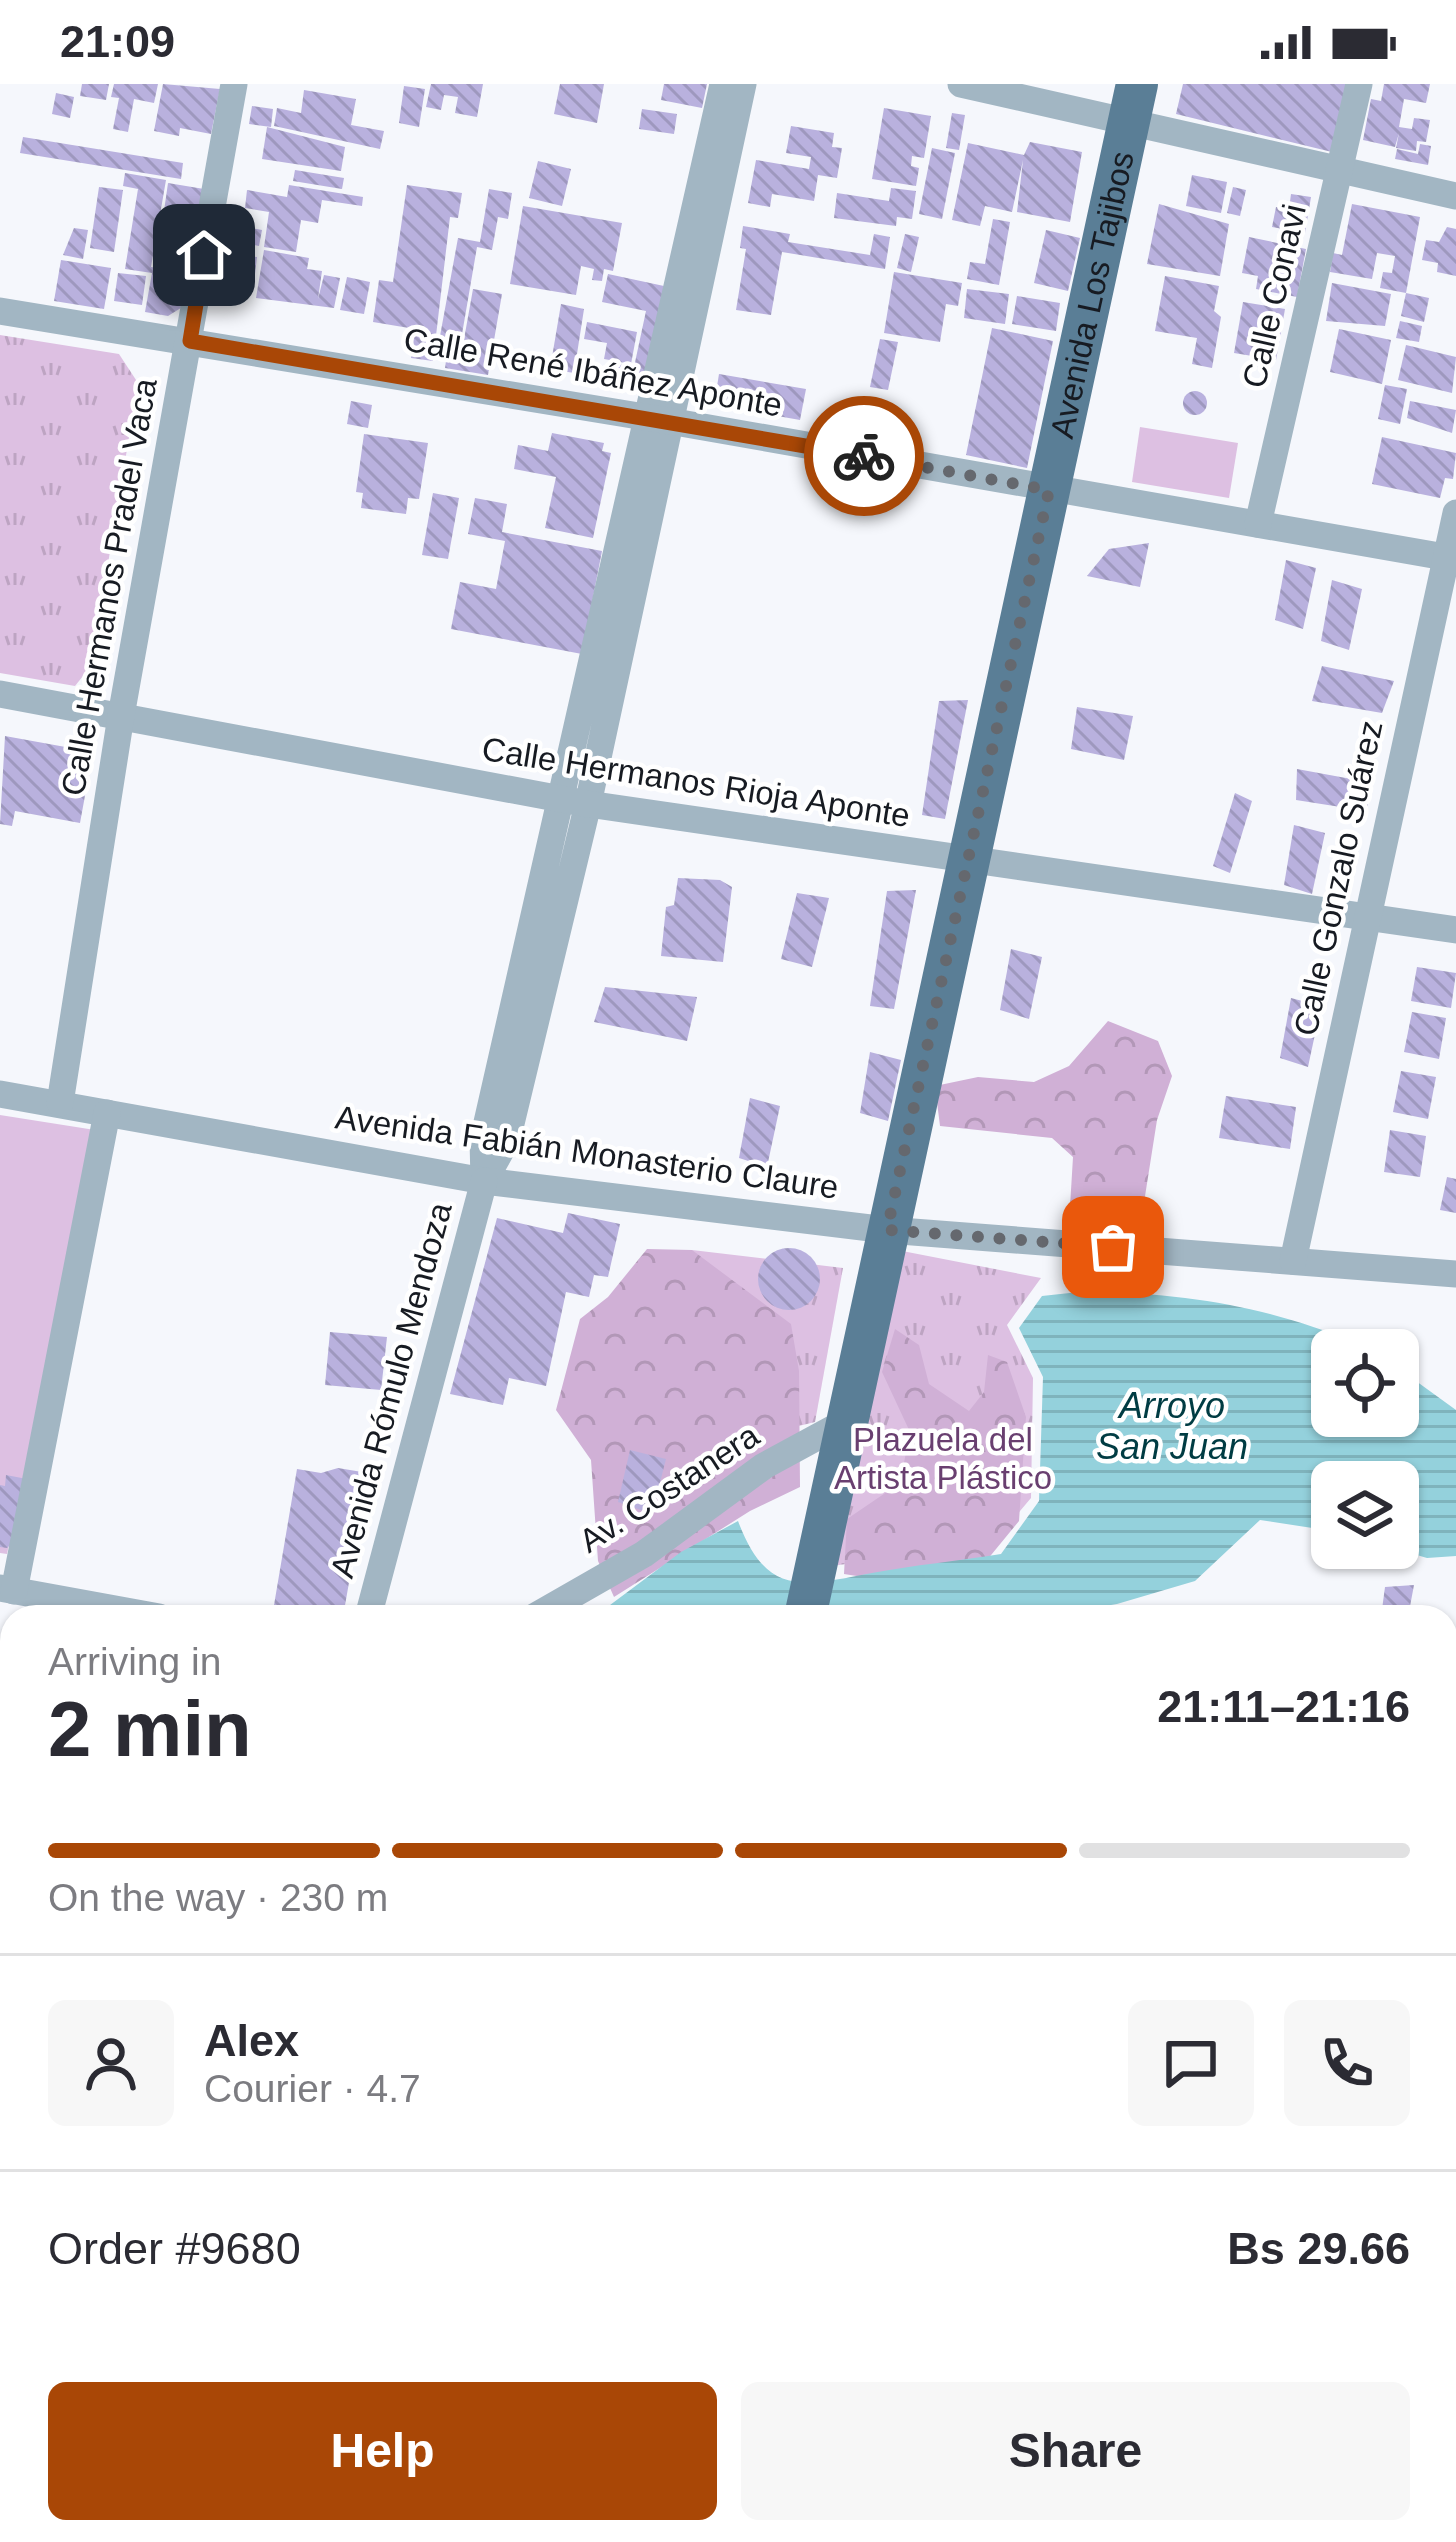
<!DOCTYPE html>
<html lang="en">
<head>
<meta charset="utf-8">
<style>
  :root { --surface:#fff; --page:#f7f7f7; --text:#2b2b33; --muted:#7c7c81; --line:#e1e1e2; --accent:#a94706 }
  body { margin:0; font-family:Helvetica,sans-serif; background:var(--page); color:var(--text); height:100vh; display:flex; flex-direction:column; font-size:45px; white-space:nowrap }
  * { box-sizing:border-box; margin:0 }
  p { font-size:39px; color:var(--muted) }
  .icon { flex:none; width:66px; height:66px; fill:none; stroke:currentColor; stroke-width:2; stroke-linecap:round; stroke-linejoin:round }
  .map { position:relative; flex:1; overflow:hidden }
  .sheet { position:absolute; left:0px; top:1521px; width:1458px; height:939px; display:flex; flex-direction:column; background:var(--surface); border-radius:36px 36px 0 0; box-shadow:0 3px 9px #0004 }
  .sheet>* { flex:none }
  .tools { position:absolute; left:1311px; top:1245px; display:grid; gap:24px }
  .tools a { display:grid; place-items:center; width:108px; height:108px; border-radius:18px; background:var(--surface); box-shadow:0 3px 9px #0004; font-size:60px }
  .pin { position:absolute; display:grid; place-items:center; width:102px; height:102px; color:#fff; margin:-51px; border-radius:24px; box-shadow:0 6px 18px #0006 }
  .courier { position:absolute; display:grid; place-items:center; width:120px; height:120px; margin:-60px; border:9px solid #a94706; border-radius:50%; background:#fff; color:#222; box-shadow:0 3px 15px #0007 }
  .head em { font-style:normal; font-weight:700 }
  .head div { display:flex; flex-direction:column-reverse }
  .head { display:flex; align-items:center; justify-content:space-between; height:204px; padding:0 48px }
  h1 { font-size:78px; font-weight:700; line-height:90px }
  .bar { display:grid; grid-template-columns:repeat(4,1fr); gap:18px 12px; align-content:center; height:144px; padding:0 48px }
  .bar i { height:15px; border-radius:9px; background:var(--line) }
  .bar .active { background:var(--accent) }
  .bar p { grid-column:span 4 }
  .line { display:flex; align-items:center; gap:30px; padding:0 48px; border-top:3px solid var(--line) }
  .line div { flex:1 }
  .round { display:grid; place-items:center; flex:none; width:126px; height:126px; border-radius:18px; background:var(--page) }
  .cta { display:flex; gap:24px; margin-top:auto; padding:24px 48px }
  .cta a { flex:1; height:138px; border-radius:18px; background:var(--accent); color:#fff; font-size:48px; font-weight:700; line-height:138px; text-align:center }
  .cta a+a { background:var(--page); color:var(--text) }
  .status { display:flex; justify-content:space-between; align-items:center; height:84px; padding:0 60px; background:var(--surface); direction:ltr }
  .status svg { height:33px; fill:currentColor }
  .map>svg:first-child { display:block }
</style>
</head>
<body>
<div class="status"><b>21:09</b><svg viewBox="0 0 49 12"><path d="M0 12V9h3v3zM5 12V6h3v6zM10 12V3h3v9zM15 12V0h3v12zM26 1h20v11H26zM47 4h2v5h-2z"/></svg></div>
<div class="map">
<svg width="1456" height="2458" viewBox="0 0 1456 2458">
  <defs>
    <pattern id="grass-tufts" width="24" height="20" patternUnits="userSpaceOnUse" patternTransform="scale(3)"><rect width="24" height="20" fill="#ddc0e2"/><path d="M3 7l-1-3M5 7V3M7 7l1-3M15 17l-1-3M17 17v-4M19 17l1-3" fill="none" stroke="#bda4c2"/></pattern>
    <pattern id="forest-crowns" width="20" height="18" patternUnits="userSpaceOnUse" patternTransform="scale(3)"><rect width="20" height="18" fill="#d0b0d6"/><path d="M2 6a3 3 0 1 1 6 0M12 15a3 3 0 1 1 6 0" fill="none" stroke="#b297b7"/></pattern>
    <pattern id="water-rules" width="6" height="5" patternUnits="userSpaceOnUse" patternTransform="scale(3)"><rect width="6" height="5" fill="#94d1dc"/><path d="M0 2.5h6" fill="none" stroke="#7fb3bc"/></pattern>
    <pattern id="building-back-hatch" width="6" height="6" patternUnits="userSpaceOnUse" patternTransform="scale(3)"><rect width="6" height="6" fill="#b9b1de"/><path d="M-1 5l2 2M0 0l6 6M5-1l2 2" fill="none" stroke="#9e98be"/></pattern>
  </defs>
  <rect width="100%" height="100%" fill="#f5f7fc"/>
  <g fill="url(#grass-tufts)">
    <path d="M0 251 119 270 138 299 91 582 75 602 0 589Z"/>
    <path d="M892 1165 1041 1194 1007 1241 1033 1294 1031 1414 993 1459 832 1482Z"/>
    <path d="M692 1166 843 1184 815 1338 762 1351Z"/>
  </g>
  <g fill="url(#forest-crowns)">
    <path d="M1108 937 1158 957 1172 992 1157 1036 1137 1163 1068 1156 1073 1073 1052 1054 940 1042 935 1002 978 993 1034 998 1069 982Z"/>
    <path d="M647 1165 692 1166 791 1240 799 1287 800 1403 750 1427 614 1513 598 1477 591 1376 556 1326 580 1235 608 1213Z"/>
    <path d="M895 1245 919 1261 929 1300 969 1327 984 1308 988 1271 1007 1278 1026 1333 1019 1437 978 1487 882 1496 844 1490 847 1435 900 1399 910 1348 882 1288Z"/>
  </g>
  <g fill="#ddc0e2">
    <path d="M1140 343 1238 359 1229 414 1132 398Z"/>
    <path d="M0 1031 95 1046 7 1470 0 1469Z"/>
  </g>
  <path fill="url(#water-rules)" d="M1088 1207C1194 1211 1261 1221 1360 1260L1370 1266H1332V1332H1398V1284L1456 1326V1472L1427 1474 1393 1464H1398V1398H1332V1447L1260 1436 1195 1497 1117 1520 1040 1533H594L681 1468 738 1437C767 1514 803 1502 872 1489 914 1481 958 1477 1001 1470L1039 1417 1043 1293 1019 1244 1042 1212Z"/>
  <g fill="url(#building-back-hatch)">
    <path d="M82 0H109L106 16 80 12Z"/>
    <path d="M114 0H158L154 19 134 15 128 48 113 45 119 14 111 13Z"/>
    <path d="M163 0 220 5 211 50 180 44 179 52 154 47Z"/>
    <path d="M431 0H483L477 33 455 29 458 13 444 11 441 26 426 23Z"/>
    <path d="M560 0H604L597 39 554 30Z"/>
    <path d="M664 0H707L702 24 661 16Z"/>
    <path d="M1183 0H1349L1332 68 1176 30Z"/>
    <path d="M1384 0H1430L1426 19 1404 15 1399 43 1412 45 1414 34 1430 36 1426 58 1417 57 1416 67 1396 64 1399 49 1395 63 1363 56 1371 15 1381 17Z"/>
    <path d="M404 2 425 5 419 43 399 39Z"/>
    <path d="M304 6 356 15 351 41 384 47 380 65 274 42 277 24 301 29Z"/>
    <path d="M56 9 74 13 70 34 52 30Z"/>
    <path d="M252 22 273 25 271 43 249 40Z"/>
    <path d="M884 24 931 32 924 74 912 72 911 82 919 84 916 102 872 95Z"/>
    <path d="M642 25 677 30 674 50 639 45Z"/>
    <path d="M952 29 965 31 959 66 946 64Z"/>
    <path d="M791 42 834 49 832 63 842 64 837 94 818 91 814 117 772 110 770 123 748 119 756 76 809 85 811 73 786 69Z"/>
    <path d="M267 43 345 63 341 87 262 75Z"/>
    <path d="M23 53 183 79 181 95 20 69Z"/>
    <path d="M1030 58 1082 68 1070 138 1017 128 1023 76 1012 128 985 122 980 142 952 136 968 59 1024 71Z"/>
    <path d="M1420 60 1431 62 1428 81 1395 75 1397 65 1418 70Z"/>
    <path d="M932 64 955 69 942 135 919 130Z"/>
    <path d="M538 77 571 85 562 122 529 114Z"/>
    <path d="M295 86 344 94 342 105 293 97Z"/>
    <path d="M125 89 166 96 151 183 165 185 173 136 163 134 168 99 204 105 184 222 168 232 145 228 152 189 125 185 138 105 123 102Z"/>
    <path d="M1192 91 1227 98 1221 129 1186 122Z"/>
    <path d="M289 101 363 113 362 122 322 116 318 139 301 136 296 168 264 163 269 128 245 124 247 106 287 113Z"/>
    <path d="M407 101 462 109 458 134 450 133 433 277 411 274 415 245 373 238 379 196 393 198Z"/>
    <path d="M99 103 123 106 114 168 90 164Z"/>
    <path d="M1233 103 1246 106 1240 132 1227 129Z"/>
    <path d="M891 104 916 107 912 135 897 133 896 142 834 134 837 109 889 117Z"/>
    <path d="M489 105 512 109 508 135 498 133 492 166 477 163 461 256 440 252 458 154 480 158Z"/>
    <path d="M1291 110 1311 113 1305 149 1272 143 1276 123 1289 125Z"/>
    <path d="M1159 120 1229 140 1220 192 1147 180Z"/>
    <path d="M1352 120 1420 133 1406 209 1380 204 1383 188 1392 189 1395 172 1377 169 1372 195 1330 188 1333 169 1342 171Z"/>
    <path d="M523 122 622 139 613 187 604 185 602 197 592 196 594 185 581 182 576 211 510 200Z"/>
    <path d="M993 135 1010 138 999 201 967 195 970 178 985 180Z"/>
    <path d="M241 142 262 146 259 162 238 158Z"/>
    <path d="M743 142 790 150 788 158 870 171 874 150 890 153 885 185 782 168 771 231 736 226 746 165 740 164Z"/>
    <path d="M1447 143 1456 145V192L1437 188 1438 179 1422 176 1426 156 1439 158Z"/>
    <path d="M74 144 88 146 83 175 63 171Z"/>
    <path d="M1046 146 1080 154 1068 207 1034 199Z"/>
    <path d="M905 150 919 153 911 188 897 184Z"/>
    <path d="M1249 153 1306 165 1297 213 1256 205 1258 192 1242 189Z"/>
    <path d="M264 166 309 174 307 185 322 187 318 215 324 191 340 194 334 224 256 214Z"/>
    <path d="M233 170 257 173 253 207 229 204Z"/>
    <path d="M61 176 111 184 104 225 54 217Z"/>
    <path d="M894 188 962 199 958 222 946 220 940 258 884 249Z"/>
    <path d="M118 189 146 192 142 221 114 217Z"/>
    <path d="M608 190 664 202 643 302 613 296 617 280 634 283 646 227 602 218Z"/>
    <path d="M1165 192 1219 202 1214 227 1221 233 1212 284 1192 280 1197 254 1155 247Z"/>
    <path d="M347 193 370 198 364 230 340 226Z"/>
    <path d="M1332 199 1391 210 1385 242 1326 237Z"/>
    <path d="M473 205 502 210 488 291 445 284 447 270 461 272Z"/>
    <path d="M967 205 1009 210 1005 240 964 234Z"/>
    <path d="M1406 209 1429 214 1424 238 1401 232Z"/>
    <path d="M1017 212 1060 219 1056 247 1012 240Z"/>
    <path d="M1243 218 1285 225 1276 276 1234 269Z"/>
    <path d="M561 220 584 225 574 289 550 285Z"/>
    <path d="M1400 237 1422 242 1419 258 1396 254Z"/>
    <path d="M587 238 637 248 631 280 604 275 607 259 584 255Z"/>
    <path d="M992 244 1053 257 1027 384 966 371Z"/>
    <path d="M1339 245 1391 256 1382 300 1330 288Z"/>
    <path d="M880 255 898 258 888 306 870 303Z"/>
    <path d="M1406 261 1456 273 1452 309 1398 296Z"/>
    <path d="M719 290 806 305 800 336 714 321Z"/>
    <path d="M1385 301 1407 305 1400 340 1378 335Z"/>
    <circle cx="1195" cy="319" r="12"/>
    <path d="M351 317 372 321 368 344 347 340Z"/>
    <path d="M1410 317 1456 326 1452 349 1407 334Z"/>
    <path d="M552 349 604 359 602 367 611 369 593 454 545 444 556 393 514 385 518 361 548 367Z"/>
    <path d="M364 350 428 359 419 415 408 414 406 430 361 424 363 409 356 408Z"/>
    <path d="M1382 353 1456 369 1453 395 1445 394 1440 414 1372 400Z"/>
    <path d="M433 409 459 414 448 475 422 471Z"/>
    <path d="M475 414 507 420 502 448 602 467 582 570 451 545 460 498 496 505 505 457 468 450Z"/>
    <path d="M1149 459 1140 503 1087 492 1109 465Z"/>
    <path d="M1286 476 1316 484 1303 545 1275 536Z"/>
    <path d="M1332 496 1362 505 1349 566 1321 557Z"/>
    <path d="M1322 582 1394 597 1382 629 1312 617Z"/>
    <path d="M968 616 945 735 922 731 939 617Z"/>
    <path d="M1077 623 1133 632 1124 676 1071 665Z"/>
    <path d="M5 652 93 668 80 739 15 727 12 742 0 740Z"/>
    <path d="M1297 685 1373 699 1366 727 1296 716Z"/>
    <path d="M1235 709 1252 717 1230 789 1213 782Z"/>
    <path d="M1294 741 1325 749 1312 810 1284 801Z"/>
    <path d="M678 794 720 796 732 803 723 878 661 872 666 823 674 821Z"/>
    <path d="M916 806 894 925 870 922 887 807Z"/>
    <path d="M797 809 829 814 812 883 781 875Z"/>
    <path d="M1011 865 1042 873 1029 935 1000 926Z"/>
    <path d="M1417 883 1456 889 1451 924 1411 917Z"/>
    <path d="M605 903 697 913 687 957 594 938Z"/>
    <path d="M1291 914 1321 922 1308 983 1280 974Z"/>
    <path d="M1412 928 1446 934 1439 975 1404 968Z"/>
    <path d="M870 968 901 976 888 1037 860 1029Z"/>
    <path d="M1401 987 1436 993 1428 1035 1393 1028Z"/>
    <path d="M1226 1012 1296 1023 1290 1065 1219 1054Z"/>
    <path d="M750 1014 780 1022 767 1083 739 1074Z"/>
    <path d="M1390 1046 1426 1052 1420 1093 1384 1088Z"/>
    <path d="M1447 1093 1456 1095V1129L1440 1126Z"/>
    <path d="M568 1129 620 1140 608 1193 594 1191 589 1213 566 1208 546 1302 509 1294 503 1321 450 1310 497 1134 563 1149Z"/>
    <circle cx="789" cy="1195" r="31"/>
    <path d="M330 1248 387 1253 381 1306 325 1301Z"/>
    <path d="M630 1366 666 1375 652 1430 618 1418Z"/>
    <path d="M338 1384 368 1389 343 1533H272L297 1385 321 1389Z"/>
    <path d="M6 1391 27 1395 16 1455 7 1464 0 1463V1401L5 1402Z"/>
    <path d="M1414 1501 1408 1533H1381L1385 1503Z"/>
    <path d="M0 1783 12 1786V1838L0 1834Z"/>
    <path d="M0 2206 12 2209V2314L0 2311Z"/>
    <path d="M0 2365 12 2368 2 2421 0 2420Z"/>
    <path d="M10 2427 12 2448H114L112 2458H3Z"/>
    <path d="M154 2448H213L211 2458H184Z"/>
    <path d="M224 2448H270L268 2458H222Z"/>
    <path d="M283 2448H338L336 2458H280Z"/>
  </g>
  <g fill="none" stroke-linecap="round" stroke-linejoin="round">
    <g stroke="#a2b6c3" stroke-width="27">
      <path d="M723 0 483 1056 484 1097 507 1056 588 720 743 0"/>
      <path d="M961 0 1456 112"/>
      <path d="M0 227 669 337 1456 475"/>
      <path d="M1258 440 1359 0"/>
      <path d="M0 610 588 720 1456 846"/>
      <path d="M0 1010 484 1097 887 1146 1456 1190"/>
      <path d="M60 1019 121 632 234 0"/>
      <path d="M1293 1177 1456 429"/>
      <path d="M0 1504 159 1533"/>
      <path d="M14 1507 107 1029"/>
      <path d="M368 1533 484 1097"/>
      <path d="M534 1533 644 1470 764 1382 845 1338"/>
      <path d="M1446 1637H1456"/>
      <path d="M1446 1861 1456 1860"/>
      <path d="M0 1924 12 1927"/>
      <path d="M895 2448 902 2458"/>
      <path d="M1368 2448 1420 2458"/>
      <path d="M128 2458 131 2448"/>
    </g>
    <g stroke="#5a7e96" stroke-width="42">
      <path id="s1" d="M805 1533 1137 0"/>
      <path d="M0 2319 12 2322"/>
      <path d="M427 2448 467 2458"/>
      <path d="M512 2448 551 2458"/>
      <path d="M587 2448 588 2458"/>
    </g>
  </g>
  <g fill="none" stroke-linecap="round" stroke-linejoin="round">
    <path stroke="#65686e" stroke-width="12" stroke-dasharray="0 21.6" d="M864 372 1049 406 887 1146 1113 1163"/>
    <path stroke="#a94706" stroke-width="15" d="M204 171 190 257 864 372"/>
  </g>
  <g text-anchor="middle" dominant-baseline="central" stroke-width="9" stroke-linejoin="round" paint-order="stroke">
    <g font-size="33" fill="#171b22" stroke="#fff">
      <text stroke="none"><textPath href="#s1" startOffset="1353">Avenida Los Tajibos</textPath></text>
      <text transform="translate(1274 212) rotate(-77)">Calle Conavi</text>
      <text transform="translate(593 288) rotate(10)">Calle René Ibáñez Aponte</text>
      <text transform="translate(109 503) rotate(-80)">Calle Hermanos Pradel Vaca</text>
      <text transform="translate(696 698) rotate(9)">Calle Hermanos Rioja Aponte</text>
      <text transform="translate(1338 794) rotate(-78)">Calle Gonzalo Suárez</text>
      <text transform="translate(587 1068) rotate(8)">Avenida Fabián Monasterio Claure</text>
      <text transform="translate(391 1306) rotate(-75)">Avenida Rómulo Mendoza</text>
      <text transform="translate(669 1404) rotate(-33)">Av. Costanera</text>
    </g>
    <g font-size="33" fill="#693f70" stroke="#fff">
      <text x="943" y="1355">Plazuela del<tspan x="943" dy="38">Artista Plástico</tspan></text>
    </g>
    <g font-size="36" font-style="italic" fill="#003c43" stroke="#fff">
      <text x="1172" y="1321">Arroyo<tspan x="1172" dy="41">San Juan</tspan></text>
    </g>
  </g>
</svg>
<div class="tools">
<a><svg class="icon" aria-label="locate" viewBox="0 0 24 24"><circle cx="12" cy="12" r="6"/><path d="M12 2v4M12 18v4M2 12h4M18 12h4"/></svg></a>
<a><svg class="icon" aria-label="layers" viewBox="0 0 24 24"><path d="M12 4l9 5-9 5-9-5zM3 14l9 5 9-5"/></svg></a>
</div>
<div class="pin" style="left:1113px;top:1163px;background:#ea580c"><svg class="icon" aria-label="bag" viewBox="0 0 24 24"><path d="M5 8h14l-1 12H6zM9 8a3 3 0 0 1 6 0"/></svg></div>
<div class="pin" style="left:204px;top:171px;background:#1f2937"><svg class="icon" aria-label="home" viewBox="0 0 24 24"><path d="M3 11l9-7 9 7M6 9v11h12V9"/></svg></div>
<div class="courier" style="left:864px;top:372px"><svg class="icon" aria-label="bike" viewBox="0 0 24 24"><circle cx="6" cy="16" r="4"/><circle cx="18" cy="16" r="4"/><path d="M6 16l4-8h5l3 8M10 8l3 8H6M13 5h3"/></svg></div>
<section class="sheet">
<div class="head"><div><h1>2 min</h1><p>Arriving in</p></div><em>21:11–21:16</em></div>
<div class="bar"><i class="active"></i><i class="active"></i><i class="active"></i><i></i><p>On the way · 230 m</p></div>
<div class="line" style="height:216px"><a class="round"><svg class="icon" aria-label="person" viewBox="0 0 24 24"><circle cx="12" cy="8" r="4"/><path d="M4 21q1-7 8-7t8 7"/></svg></a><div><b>Alex</b><p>Courier · 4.7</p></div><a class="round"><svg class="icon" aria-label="chat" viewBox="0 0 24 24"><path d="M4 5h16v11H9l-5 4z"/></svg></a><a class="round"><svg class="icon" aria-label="phone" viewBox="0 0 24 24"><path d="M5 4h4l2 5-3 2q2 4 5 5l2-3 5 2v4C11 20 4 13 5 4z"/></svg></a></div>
<div class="line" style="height:156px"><div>Order #9680</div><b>Bs 29.66</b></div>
<div class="cta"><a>Help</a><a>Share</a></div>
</section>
</div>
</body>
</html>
